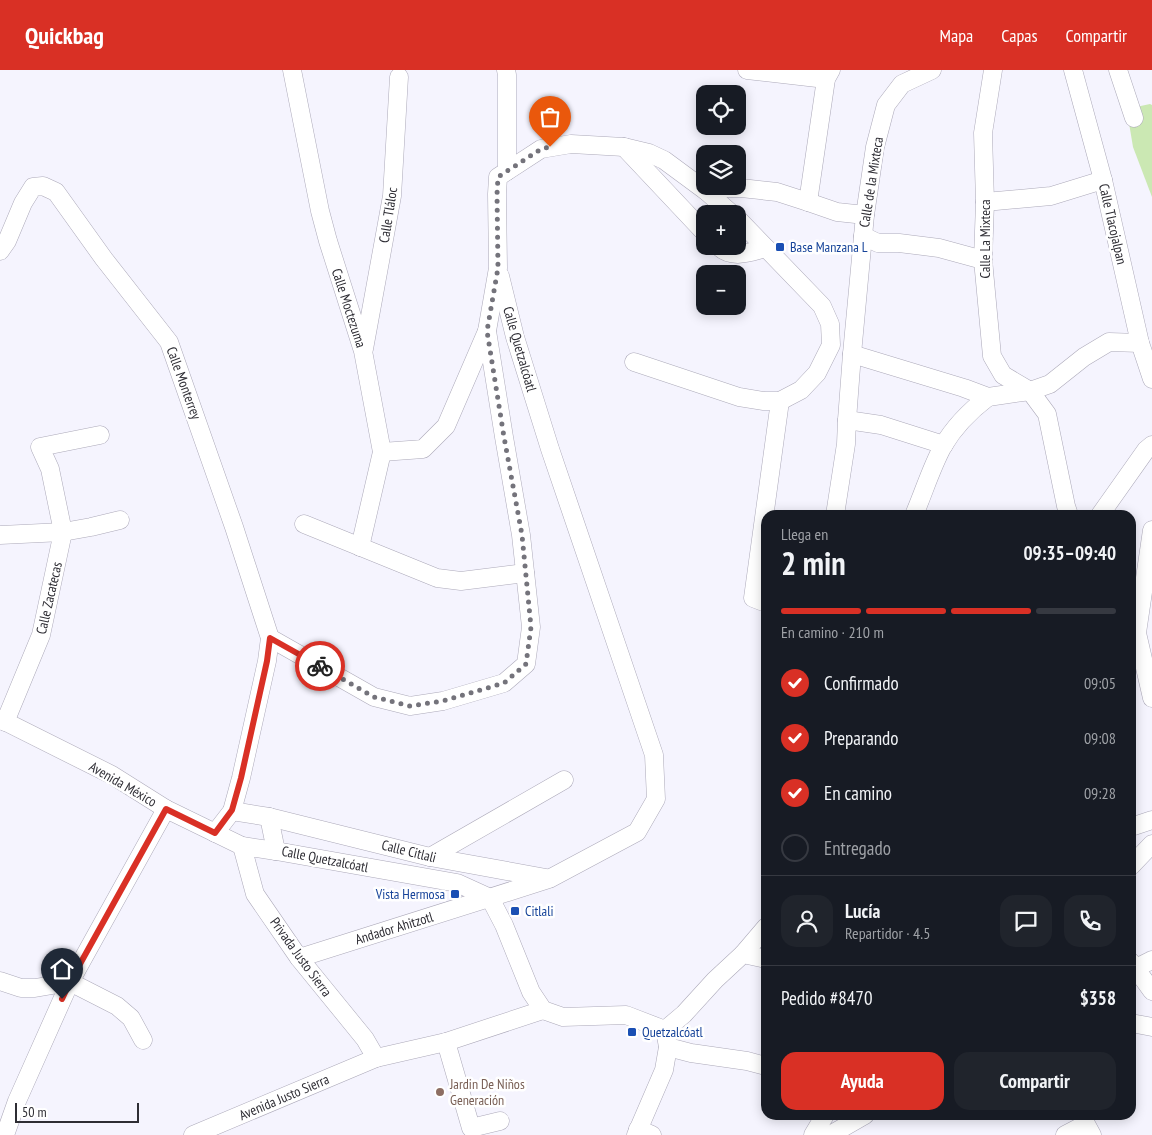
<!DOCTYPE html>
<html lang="es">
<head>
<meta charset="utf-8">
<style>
  :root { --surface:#171b24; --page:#20242c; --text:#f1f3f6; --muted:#9ea1a6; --line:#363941; --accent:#d93025 }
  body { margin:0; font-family:"PT Sans Narrow",sans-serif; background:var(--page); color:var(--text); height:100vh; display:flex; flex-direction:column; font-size:19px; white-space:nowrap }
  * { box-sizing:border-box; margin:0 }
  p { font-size:16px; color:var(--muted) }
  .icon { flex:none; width:28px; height:28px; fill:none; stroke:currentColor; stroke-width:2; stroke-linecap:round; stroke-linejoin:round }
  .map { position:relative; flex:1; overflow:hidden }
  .side { position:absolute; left:761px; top:440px; width:375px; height:610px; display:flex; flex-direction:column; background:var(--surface); border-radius:15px; box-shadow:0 2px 12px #0003 }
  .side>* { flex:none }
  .tools { position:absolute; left:696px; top:15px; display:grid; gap:10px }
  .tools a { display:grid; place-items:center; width:50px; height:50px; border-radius:10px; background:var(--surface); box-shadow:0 2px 12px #0003; font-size:25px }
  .scale { position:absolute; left:15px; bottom:12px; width:124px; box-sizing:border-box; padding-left:5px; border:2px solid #2e2d34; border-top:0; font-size:14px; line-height:18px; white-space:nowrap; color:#2e2d34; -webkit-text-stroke:4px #fff; paint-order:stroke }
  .pin { position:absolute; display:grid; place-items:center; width:42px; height:42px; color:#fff; margin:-51px -21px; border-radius:50% 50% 50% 0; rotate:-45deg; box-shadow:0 0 5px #0007 }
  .pin .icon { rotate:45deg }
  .courier { position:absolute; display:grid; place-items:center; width:50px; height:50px; margin:-25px; border:4px solid #d93025; border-radius:50%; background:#fff; color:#222; box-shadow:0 1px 6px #0007 }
  .headline em { font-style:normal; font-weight:700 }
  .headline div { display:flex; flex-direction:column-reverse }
  .headline { display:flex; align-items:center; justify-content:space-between; height:85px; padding:0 20px }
  h1 { font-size:32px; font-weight:700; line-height:38px }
  .bar { display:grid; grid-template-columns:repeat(4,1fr); gap:8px 5px; align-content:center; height:60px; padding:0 20px }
  .bar i { height:6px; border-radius:4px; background:var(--line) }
  .bar .selected { background:var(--accent) }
  .bar p { grid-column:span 4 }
  .line { display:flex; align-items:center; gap:12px; padding:0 20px; border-top:1px solid var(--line) }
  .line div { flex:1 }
  .round { display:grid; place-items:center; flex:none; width:52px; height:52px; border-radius:15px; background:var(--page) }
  ol { padding:0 20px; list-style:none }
  li { display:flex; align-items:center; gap:15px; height:55px }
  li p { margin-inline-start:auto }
  li .icon { padding:5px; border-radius:50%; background:var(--accent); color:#fff; stroke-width:4 }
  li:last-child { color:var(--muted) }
  li i { width:28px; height:28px; border:2px solid var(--line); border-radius:50% }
  .cta { display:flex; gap:10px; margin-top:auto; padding:10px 20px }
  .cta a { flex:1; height:58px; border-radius:15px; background:var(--accent); color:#fff; font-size:20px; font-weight:700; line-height:58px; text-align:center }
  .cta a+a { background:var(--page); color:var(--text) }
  header { display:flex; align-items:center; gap:30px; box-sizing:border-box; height:70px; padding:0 25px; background:var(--accent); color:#fff }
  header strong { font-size:24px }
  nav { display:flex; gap:28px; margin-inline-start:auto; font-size:18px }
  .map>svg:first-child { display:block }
</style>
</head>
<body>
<header>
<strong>Quickbag</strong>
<nav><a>Mapa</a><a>Capas</a><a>Compartir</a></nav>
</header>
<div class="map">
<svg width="1152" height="1065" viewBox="0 0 1152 1065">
  <rect width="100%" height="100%" fill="#f5f4fe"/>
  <path fill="#cbe8b3" d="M1150 34 1152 35V127L1133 77 1129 53 1136 37Z"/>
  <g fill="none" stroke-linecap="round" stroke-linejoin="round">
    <g stroke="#aca9b9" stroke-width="19">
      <g id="minor">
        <path d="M292 0 320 141 328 171 363 281 382 382 360 477"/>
        <path d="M506 0 507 5V101"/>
        <path d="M747 0 826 9"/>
        <path d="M993 0 983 63 985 132 983 190 992 286 1003 305 1030 321 1047 344 1066 436 1069 445"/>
        <path d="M1073 0 1103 110 1140 273 1152 309"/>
        <path d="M1118 0 1134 48"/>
        <path d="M624 77 705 163"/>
        <path d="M706 121 727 118H741L777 122 808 132 837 142 865 145"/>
        <path d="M808 132 826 9 831 0"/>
        <path d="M985 132 1051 126 1103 110"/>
        <path d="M863 166 878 173H899L939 178 983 190"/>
        <path d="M718 176C732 190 750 182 766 178"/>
        <path d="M0 181 7 171 23 133 33 117 43 116 56 122 104 189 169 272 234 457 270 568 267 591 241 708 232 741 215 763"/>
        <path d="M364 279 392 126 399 7"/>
        <path d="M852 284 964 318 988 327 1030 321 1050 314 1084 287 1109 272 1140 273"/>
        <path d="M634 292 739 327 764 331H780L801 320 817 303 831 275 830 254 822 236 738 149"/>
        <path d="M847 350 881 355 944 375"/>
        <path d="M382 382 423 379 446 356 487 261"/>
        <path d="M835 445 846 374 847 350 852 284 865 145 875 77 886 35 902 14 932 0"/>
        <path d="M914 445C924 422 931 398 943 376 954 357 971 340 988 327"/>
        <path d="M1100 445 1146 380 1152 375"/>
        <path d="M304 454 437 508 461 511 525 503"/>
        <path d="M1152 460 1137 563 1152 628"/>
        <path d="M0 465 63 462 91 457 120 450"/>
        <path d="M766 533 753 528 780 331"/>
        <path d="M270 568 374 627 410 636 443 631 504 613 526 594 531 557 521 465 504 367 487 261 498 198 497 124 498 107 541 79 571 74 624 77 649 83 664 90 706 121 732 144"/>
        <path d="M0 649 112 705 166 739 242 776 276 781 457 813 490 828 504 855 531 922 543 940 563 947 626 945 665 960 668 977 664 1000 636 1065"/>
        <path d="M5 652 41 565 63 462 50 399 40 377 100 365"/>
        <path d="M232 741 269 747 276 781"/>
        <path d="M269 747 430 787 546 808"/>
        <path d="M1131 757 1152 750"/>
        <path d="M242 776 255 824 299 888 365 969 376 988"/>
        <path d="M430 787 564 710"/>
        <path d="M1131 796 1152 774"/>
        <path d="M743 884 766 857"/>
        <path d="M299 888 549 809 637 762 656 729 654 685 550 379 515 267 500 206"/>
        <path d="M1131 892 1152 921"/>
        <path d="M1136 898 1152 890"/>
        <path d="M0 911 21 918H35L70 912 117 936 131 948 143 970"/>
        <path d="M1131 953 1152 957"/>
        <path d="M665 960 684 944 715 910 743 884 766 889"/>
        <path d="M446 972 471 1058 500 1051"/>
        <path d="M668 977 691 983 747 991 766 996"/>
        <path d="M638 1059 652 1065"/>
        <path d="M5 1065 17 1031 70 912 166 739"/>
        <path d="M193 1065 376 988 446 972 543 940"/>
        <path d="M813 1065 825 1045"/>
        <path d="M830 1065 865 1045"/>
        <path d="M1065 1065 1086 1054 1092 1065"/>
      </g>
    </g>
    <use href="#minor" stroke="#fff" stroke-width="18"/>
  </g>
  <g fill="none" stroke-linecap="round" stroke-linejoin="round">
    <path stroke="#74737b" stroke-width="5" stroke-dasharray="0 9" d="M320 596 374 627 410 636 443 631 504 613 526 594 531 557 522 465 504 367 487 261 498 198 497 124 498 107 541 79 550 77"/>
    <path stroke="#d93025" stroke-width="6" d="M62 929 70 912 166 739 215 763 232 740 241 708 267 591 270 568 320 596"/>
  </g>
  <g fill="#1a4fb4" stroke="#fff" stroke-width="2">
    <rect x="775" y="172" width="10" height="10" rx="2.5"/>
    <rect x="450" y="819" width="10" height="10" rx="2.5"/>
    <rect x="510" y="836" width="10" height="10" rx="2.5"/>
    <rect x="627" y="957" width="10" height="10" rx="2.5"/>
  </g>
  <circle fill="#8d6e63" stroke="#fff" stroke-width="2" cx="440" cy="1022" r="5"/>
  <g text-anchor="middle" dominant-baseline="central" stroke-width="5" stroke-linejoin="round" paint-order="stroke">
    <g font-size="14" fill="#2e2d34" stroke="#fff">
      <text transform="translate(871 112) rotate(-81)">Calle de la Mixteca</text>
      <text transform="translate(388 145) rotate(-81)">Calle Tláloc</text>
      <text transform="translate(1113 154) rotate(77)">Calle Tlacojalpan</text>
      <text transform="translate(985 169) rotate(-90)">Calle La Mixteca</text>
      <text transform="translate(349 238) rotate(72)">Calle Moctezuma</text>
      <text transform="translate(520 279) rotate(74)">Calle Quetzalcóatl</text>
      <text transform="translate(184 313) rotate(70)">Calle Monterrey</text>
      <text transform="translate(49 528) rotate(-77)">Calle Zacatecas</text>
      <text transform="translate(123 714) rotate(30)">Avenida México</text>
      <text transform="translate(409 781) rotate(14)">Calle Citlali</text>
      <text transform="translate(325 789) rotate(11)">Calle Quetzalcóatl</text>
      <text transform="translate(394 858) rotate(-17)">Andador Ahitzotl</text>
      <text transform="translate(301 887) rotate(54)">Privada Justo Sierra</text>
      <text transform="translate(284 1027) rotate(-23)">Avenida Justo Sierra</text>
    </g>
    <g font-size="14" fill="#164399" stroke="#fff" text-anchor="start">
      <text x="790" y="177">Base Manzana L</text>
      <text x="445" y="824" text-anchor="end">Vista Hermosa</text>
      <text x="525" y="841">Citlali</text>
      <text x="642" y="962">Quetzalcóatl</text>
    </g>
    <g font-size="14" fill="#785e54" stroke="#fff" text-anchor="start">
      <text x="450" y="1014">Jardin De Niños<tspan x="450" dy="16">Generación</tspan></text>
    </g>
  </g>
</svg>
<div class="tools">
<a><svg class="icon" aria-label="locate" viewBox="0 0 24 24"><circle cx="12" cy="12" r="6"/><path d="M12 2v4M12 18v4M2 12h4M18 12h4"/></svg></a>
<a><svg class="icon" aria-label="layers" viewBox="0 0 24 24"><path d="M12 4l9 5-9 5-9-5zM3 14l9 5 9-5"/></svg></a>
<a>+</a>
<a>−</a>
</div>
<div class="scale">50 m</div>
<div class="pin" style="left:550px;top:77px;background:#ea580c"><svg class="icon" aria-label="bag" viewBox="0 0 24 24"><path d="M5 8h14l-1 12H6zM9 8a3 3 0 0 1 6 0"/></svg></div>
<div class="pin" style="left:62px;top:929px;background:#1f2937"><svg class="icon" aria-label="home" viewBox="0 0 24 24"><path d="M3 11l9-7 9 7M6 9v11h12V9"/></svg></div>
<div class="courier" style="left:320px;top:596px"><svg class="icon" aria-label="bike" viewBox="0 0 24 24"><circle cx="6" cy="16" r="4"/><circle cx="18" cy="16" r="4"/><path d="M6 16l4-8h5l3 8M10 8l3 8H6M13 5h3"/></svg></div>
<section class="side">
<div class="headline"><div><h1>2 min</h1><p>Llega en</p></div><em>09:35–09:40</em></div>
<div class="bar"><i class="selected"></i><i class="selected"></i><i class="selected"></i><i></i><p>En camino · 210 m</p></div>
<ol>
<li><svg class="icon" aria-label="check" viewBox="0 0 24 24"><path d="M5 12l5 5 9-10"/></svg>Confirmado<p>09:05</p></li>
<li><svg class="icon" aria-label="check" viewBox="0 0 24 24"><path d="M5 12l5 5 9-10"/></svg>Preparando<p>09:08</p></li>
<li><svg class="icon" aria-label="check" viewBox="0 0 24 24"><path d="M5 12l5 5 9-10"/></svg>En camino<p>09:28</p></li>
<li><i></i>Entregado</li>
</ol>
<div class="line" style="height:90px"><a class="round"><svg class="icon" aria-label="person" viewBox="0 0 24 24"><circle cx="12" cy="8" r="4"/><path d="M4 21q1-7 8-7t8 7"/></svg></a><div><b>Lucía</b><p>Repartidor · 4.5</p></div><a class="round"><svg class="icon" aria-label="chat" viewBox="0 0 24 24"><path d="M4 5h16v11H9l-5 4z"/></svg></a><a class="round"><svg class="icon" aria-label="phone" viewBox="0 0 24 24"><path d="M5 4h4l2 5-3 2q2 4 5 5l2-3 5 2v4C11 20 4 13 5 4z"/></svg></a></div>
<div class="line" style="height:65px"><div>Pedido #8470</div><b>$358</b></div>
<div class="cta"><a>Ayuda</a><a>Compartir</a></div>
</section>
</div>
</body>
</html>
